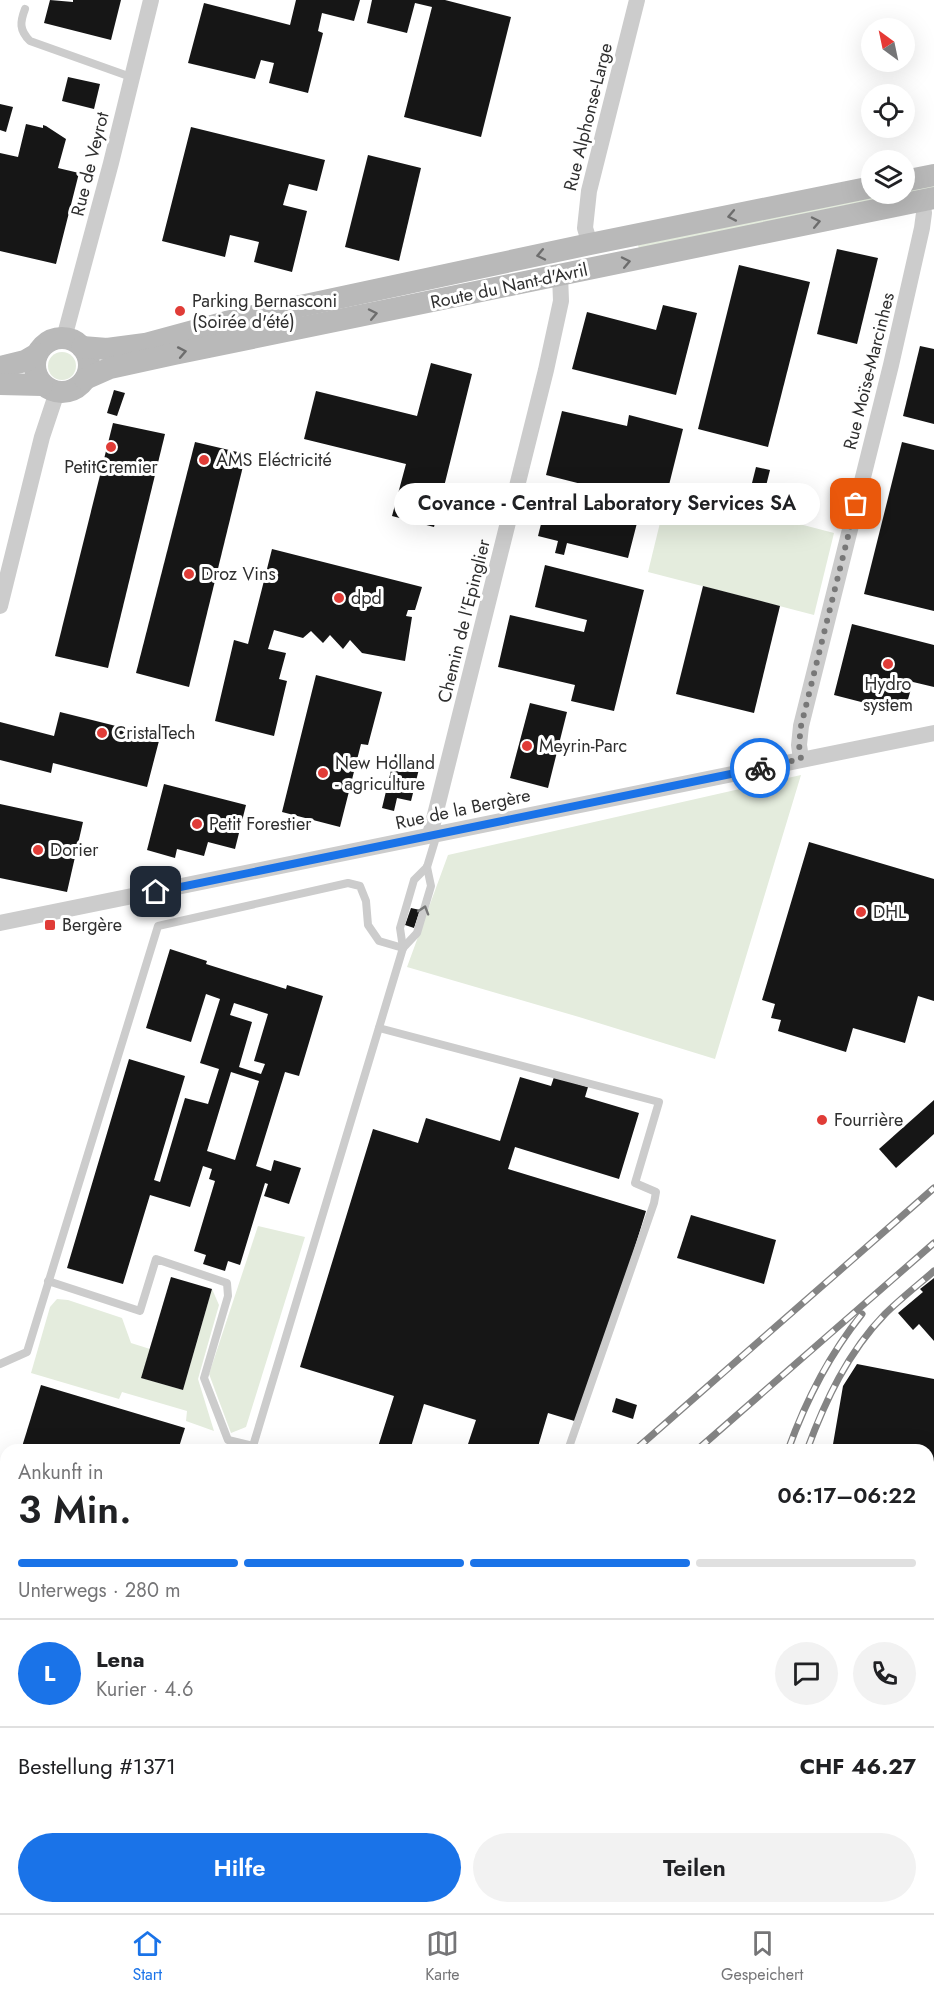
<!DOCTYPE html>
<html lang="de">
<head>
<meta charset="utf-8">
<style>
  :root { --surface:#fff; --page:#f2f2f2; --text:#202124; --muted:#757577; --line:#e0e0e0; --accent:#1a73e8 }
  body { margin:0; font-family:Jost,sans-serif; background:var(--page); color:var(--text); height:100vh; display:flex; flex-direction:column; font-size:22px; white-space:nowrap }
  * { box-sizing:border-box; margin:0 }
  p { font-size:20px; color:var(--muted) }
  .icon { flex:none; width:33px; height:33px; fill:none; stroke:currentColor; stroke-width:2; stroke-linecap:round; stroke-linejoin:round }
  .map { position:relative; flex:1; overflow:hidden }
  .side { position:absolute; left:0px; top:1444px; width:934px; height:470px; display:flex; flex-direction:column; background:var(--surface); border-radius:18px 18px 0 0; box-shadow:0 6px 24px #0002 }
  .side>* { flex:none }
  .needle { width:39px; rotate:327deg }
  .controls { position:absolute; left:861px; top:18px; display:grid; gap:12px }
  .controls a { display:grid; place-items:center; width:54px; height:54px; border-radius:50%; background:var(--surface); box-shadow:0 6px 24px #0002; font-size:30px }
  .pin { position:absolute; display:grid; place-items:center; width:51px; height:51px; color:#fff; margin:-26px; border-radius:12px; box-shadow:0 3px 9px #0006 }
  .courier { position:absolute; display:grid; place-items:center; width:60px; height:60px; margin:-30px; border:4px solid #1a73e8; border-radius:50%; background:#fff; color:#222; box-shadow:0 2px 8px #0007 }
  .bubble { position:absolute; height:42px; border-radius:21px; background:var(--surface); box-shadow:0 6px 24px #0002; font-size:20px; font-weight:600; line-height:42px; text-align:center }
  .headline em { font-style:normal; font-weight:600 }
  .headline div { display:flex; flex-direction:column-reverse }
  .headline { display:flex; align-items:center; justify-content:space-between; height:102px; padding:0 18px }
  h1 { font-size:39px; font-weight:600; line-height:45px }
  .bar { display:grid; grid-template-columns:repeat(4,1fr); gap:9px 6px; align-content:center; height:72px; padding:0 18px }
  .bar i { height:8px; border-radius:4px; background:var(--line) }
  .bar .current { background:var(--accent) }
  .bar p { grid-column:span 4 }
  .line { display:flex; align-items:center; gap:15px; padding:0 18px; border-top:2px solid var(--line) }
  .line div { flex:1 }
  .round { display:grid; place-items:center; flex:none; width:63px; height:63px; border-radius:32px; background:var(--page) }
  .action { display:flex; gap:12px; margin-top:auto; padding:12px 18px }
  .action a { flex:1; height:69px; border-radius:36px; background:var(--accent); color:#fff; font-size:24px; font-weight:600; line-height:69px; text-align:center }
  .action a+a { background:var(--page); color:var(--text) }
  .dock { display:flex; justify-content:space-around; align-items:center; height:84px; border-top:2px solid var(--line); background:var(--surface); font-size:16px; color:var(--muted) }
  .dock a { display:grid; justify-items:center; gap:3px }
  .dock .current { color:var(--accent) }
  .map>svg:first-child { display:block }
</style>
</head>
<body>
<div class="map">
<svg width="934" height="1913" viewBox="0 0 934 1913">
  <rect width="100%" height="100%" fill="#fff"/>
  <g fill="#e4ecdd">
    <path d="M934 184V189L639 249 638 245 888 194H904L905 190Z"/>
    <circle cx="62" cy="366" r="14"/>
    <path d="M668 490 834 533 814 615 648 572Z"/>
    <path d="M801 775 715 1059 579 1017 407 967 448 855Z"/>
    <path d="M258 1226 305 1237 246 1427 231 1433 209 1374Z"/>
    <path d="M212 1289 219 1305 198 1379 214 1431 186 1421 187 1411 122 1392 119 1399 31 1373 50 1307 57 1299 68 1300 122 1318 131 1343 150 1349 142 1378 183 1390Z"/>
  </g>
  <g fill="#161616" fill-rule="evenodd">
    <path d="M50 0 73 2V0H121L111 40 44 23Z"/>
    <path d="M296 0H360L354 21 322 13 318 31 323 33 308 93 269 83 274 63 261 60 255 79 188 63 204 3 290 25Z"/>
    <path d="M372 0H445L511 17 481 137 404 117 432 7 415 3 407 33 367 23Z"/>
    <path d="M68 77 100 84 94 109 62 101Z"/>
    <path d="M0 104 13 107 6 132 0 130Z"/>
    <path d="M26 124 43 128V125L46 126 66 139 58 168 79 173 56 264 0 251V153L18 157Z"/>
    <path d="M191 127 325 160 317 191 289 184 283 205 307 211 292 272 254 262 259 242 230 235 225 257 162 241Z"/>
    <path d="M368 155 421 168 399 261 345 247Z"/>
    <path d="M837 249 878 258 857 344 817 334Z"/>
    <path d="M739 265 810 282 768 447 698 429Z"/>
    <path d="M663 305 697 313 676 395 572 369 587 312 656 330Z"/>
    <path d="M920 346 934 349V424L903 416Z"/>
    <path d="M431 363 472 374 434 527 392 516 406 464 304 439 316 391 417 416Z"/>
    <path d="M114 390 125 393 117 416 107 413Z"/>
    <path d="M562 411 627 426 629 415 683 429 664 505 546 475Z"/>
    <path d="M113 423 165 434 108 668 55 656Z"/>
    <path d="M195 442 246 454 189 687 136 673Z"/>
    <path d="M902 442 934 450V611L864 594Z"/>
    <path d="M756 467 770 470 762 502 748 499Z"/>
    <path d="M569 495 587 500 585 510 637 523 628 558 567 543 564 555 555 553 558 541 538 536 547 500 566 505Z"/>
    <path d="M272 549 422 587 415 610H408L406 616 412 617 405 661 362 653 350 640 343 649 330 635 323 643 311 631 303 638 274 630 268 649 286 653 279 679 287 681 274 736 215 721 234 640 248 644Z"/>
    <path d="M545 565 644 590 614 711 571 701 575 685 498 667 510 615 584 632 587 620 535 607Z"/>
    <path d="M703 586 780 606 754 713 676 694Z"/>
    <path d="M852 624 934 645V687L913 682 904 713 834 695Z"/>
    <path d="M316 675 382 692 368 745 361 744 340 827 282 812Z"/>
    <path d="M530 703 567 712 548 788 510 778Z"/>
    <path d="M60 712 160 737 147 787 53 763 51 773 0 760V722L54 736Z"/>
    <path d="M395 754 421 761 411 801 397 798 394 811 382 808Z"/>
    <path d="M164 784 246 805 235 849 208 842 204 856 177 849 175 858 147 850Z"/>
    <path d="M0 804 83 822 67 892 0 878Z"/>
    <path d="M809 842 934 879V1001L918 996 905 1043 853 1028 846 1052 778 1031 781 1020 771 1018 775 1004 762 1000Z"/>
    <path d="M411 908 420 910 414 928 405 925Z"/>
    <path d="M170 949 207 961 206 964 286 989 287 985 323 996 299 1076 285 1072 256 1166 271 1171 274 1160 301 1168 289 1204 264 1196 268 1184 265 1183 240 1265 228 1261 225 1271 203 1264 206 1255 194 1251 215 1181 209 1179 212 1169 203 1166 190 1207 150 1195 123 1284 67 1268 129 1059 185 1076 154 1180 160 1182 185 1098 208 1104 219 1069 200 1063 220 999 206 994 191 1042 146 1028ZM234 1003 268 1014 254 1061 265 1064 261 1074 239 1067 252 1022 230 1015ZM231 1072 259 1081 235 1160 207 1151Z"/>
    <path d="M520 1077 551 1086 554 1077 588 1087 585 1097 639 1113 619 1179 515 1147 508 1169 646 1211 581 1423 548 1413 537 1450H466L476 1420 424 1404 410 1450H377L394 1396 300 1367 373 1129 418 1143 426 1118 500 1141Z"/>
    <path d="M934 1100V1134L896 1168 879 1149Z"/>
    <path d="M691 1215 776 1240 764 1284 677 1258Z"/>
    <path d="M171 1277 212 1289 183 1390 141 1378Z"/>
    <path d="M934 1278V1341L919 1324 913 1330 898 1313 923 1292 920 1289Z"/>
    <path d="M857 1364 934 1379V1473L928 1472V1450H832L843 1386Z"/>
    <path d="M41 1385 185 1428 178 1450H21Z"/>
    <path d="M616 1398 637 1405 633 1419 612 1412Z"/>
    <path d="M6 1503V1766L0 1764V1687L5 1669 0 1668V1521Z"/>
    <path d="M928 1509 934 1510V1607L928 1606Z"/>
    <path d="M928 1690 934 1691 933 1699H934V1749L930 1771Z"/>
    <path d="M928 1836 934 1837 933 1855 928 1853Z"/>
    <path d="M314 1908H331L330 1913H313Z"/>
    <path d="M525 1908H580L579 1913H524Z"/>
    <path d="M722 1908H910L909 1913H721Z"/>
  </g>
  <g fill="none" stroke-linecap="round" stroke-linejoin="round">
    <g stroke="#ccc" stroke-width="8">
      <path d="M25 9C20 22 19 30 30 41L131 77"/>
      <path d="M403 948 417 933 431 886 427 867"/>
      <path d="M379 1028 659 1102 635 1183 656 1192 654 1203 568 1450"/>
      <path d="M48 1281 140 1311 156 1259 227 1283 228 1296 204 1378 228 1440 253 1446"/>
      <path d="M0 1364 27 1352 158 926 348 883 360 886 366 901 368 925 379 941 403 948"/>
      <path d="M249 1450 253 1446 403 948 400 928 414 880 427 867 437 834"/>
      <path d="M0 1794 6 1795"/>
      <path d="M507 1913 508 1908"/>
    </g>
    <g stroke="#ccc" stroke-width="16">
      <path d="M590 244 585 228 589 191 637 0"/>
      <path d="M64 338 111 163 151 0"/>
      <path d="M0 606 42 437 57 392"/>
      <path d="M801 759 799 745 801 726 891 365 922 228 924 213 922 200"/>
      <path d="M430 835 546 370 561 301 560 275"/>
      <path d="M0 923 934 733"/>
    </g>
    <g stroke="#b9b9b9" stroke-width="22">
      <path d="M904 181 934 175"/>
      <circle cx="62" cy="365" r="27"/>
      <path d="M82 347 107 349 145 344 226 322 590 244 872 187"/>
      <path d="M0 367 25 361 37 354"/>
      <path d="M85 379 110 368 174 354 934 198"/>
      <path d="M0 384 42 385"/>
    </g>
    <g stroke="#848484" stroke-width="7">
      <g id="rail">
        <path d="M635 1450 934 1188"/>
        <path d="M697 1450 934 1243"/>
        <path d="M788 1450C806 1400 829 1355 862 1314"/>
        <path d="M807 1450C825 1401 848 1352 885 1314 900 1299 918 1285 934 1271"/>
        <path d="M107 1913 113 1908"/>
        <path d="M120 1913 126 1908"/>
        <path d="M489 1913 490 1908"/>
        <path d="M682 1913 683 1908"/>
        <path d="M696 1913 697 1908"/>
        <path d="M711 1913 712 1908"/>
      </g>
    </g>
    <use href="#rail" stroke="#fff" stroke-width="4.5" stroke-dasharray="14" stroke-linecap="butt"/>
  </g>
  <defs><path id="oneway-chevron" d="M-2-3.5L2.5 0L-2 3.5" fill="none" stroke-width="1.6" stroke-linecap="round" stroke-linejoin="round" transform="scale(1.5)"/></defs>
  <g stroke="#6d6d6d">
    <use href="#oneway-chevron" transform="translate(732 216) rotate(169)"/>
    <use href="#oneway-chevron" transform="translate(816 222) rotate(-12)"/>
    <use href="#oneway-chevron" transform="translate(541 255) rotate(168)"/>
    <use href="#oneway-chevron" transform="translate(626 262) rotate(-12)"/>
    <use href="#oneway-chevron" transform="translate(373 314) rotate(-12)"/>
    <use href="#oneway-chevron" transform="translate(182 352) rotate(-11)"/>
  </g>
  <use stroke="#767676" href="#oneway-chevron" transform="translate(424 910) rotate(-73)"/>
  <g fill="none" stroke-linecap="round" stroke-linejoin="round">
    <path stroke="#787878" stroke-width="6" stroke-dasharray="0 10.8" d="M760 768 801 759 799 745 801 726 856 504"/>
    <path stroke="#1a73e8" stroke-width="8" d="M156 892 760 768"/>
  </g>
  <g fill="#e03c37" stroke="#fff" stroke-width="2">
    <circle cx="180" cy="311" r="6"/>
    <circle cx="111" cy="447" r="6"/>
    <circle cx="204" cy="460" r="6"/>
    <circle cx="189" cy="574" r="6"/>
    <circle cx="339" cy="598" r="6"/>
    <circle cx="888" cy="664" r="6"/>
    <circle cx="102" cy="733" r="6"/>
    <circle cx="527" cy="746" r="6"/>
    <circle cx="323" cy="773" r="6"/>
    <circle cx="197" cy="824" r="6"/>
    <circle cx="38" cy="850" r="6"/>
    <circle cx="861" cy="912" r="6"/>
    <rect x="44" y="919" width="12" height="12" rx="3"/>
    <circle cx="822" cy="1120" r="6"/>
  </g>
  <g text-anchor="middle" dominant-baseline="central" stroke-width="6" stroke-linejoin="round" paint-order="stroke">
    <g font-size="18" fill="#2f2f2f" stroke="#fff">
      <text transform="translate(588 117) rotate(-76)">Rue Alphonse-Large</text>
      <text transform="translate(90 164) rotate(-76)">Rue de Veyrot</text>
      <text transform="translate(509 286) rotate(-12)">Route du Nant-d'Avril</text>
      <text transform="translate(869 371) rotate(-76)">Rue Moïse-Marcinhes</text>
      <text transform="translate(464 621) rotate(-76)">Chemin de l'Epinglier</text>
      <text transform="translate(463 809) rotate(-12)">Rue de la Bergère</text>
    </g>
    <g font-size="18" fill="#2f2f2f" stroke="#fff" text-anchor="start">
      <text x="192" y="301">Parking Bernasconi<tspan x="192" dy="21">(Soirée d'été)</tspan></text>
      <text x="216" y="460">AMS Eléctricité</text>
      <text x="111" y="467" text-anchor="middle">PetitCremier</text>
      <text x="201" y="574">Droz Vins</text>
      <text x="351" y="598">dpd</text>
      <text x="888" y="684" text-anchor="middle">Hydro<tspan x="888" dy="21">system</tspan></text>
      <text x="114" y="733">CristalTech</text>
      <text x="539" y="746">Meyrin-Parc</text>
      <text x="335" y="763">New Holland<tspan x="335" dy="21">- agriculture</tspan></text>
      <text x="209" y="824">Petit Forestier</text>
      <text x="50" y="850">Dorier</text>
      <text x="873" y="912">DHL</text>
      <text x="62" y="925">Bergère</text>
      <text x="834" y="1120">Fourrière</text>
    </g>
  </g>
</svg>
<div class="controls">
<a><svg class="needle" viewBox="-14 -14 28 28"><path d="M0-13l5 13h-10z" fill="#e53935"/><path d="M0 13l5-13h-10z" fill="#757577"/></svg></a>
<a><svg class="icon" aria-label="locate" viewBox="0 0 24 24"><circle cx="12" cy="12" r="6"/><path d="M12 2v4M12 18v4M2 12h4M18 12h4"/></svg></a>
<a><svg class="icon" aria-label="layers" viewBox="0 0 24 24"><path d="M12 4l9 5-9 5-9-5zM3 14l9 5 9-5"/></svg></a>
</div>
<div class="pin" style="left:856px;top:504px;background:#ea580c"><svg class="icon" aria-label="bag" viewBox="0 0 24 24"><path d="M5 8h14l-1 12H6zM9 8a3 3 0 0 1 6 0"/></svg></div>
<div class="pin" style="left:156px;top:892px;background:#1f2937"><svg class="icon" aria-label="home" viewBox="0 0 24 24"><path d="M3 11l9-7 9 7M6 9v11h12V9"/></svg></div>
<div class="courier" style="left:760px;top:768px"><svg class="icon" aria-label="bike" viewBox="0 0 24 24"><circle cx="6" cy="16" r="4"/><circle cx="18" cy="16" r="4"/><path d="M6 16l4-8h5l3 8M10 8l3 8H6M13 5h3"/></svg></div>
<div class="bubble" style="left:394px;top:483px;width:426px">Covance - Central Laboratory Services SA</div>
<section class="side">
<div class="headline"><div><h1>3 Min.</h1><p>Ankunft in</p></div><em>06:17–06:22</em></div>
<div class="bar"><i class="current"></i><i class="current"></i><i class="current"></i><i></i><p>Unterwegs · 280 m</p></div>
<div class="line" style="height:108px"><b class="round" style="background:var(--accent);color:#fff">L</b><div><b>Lena</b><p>Kurier · 4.6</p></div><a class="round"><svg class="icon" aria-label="chat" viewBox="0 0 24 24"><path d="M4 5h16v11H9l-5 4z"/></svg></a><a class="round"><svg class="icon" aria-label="phone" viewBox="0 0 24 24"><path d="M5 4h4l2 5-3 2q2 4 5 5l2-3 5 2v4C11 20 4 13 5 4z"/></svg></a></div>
<div class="line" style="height:78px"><div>Bestellung #1371</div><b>CHF 46.27</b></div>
<div class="action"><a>Hilfe</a><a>Teilen</a></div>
</section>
</div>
<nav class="dock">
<a class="current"><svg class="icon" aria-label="home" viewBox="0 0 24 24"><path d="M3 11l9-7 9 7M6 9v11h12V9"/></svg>Start</a>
<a><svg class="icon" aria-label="map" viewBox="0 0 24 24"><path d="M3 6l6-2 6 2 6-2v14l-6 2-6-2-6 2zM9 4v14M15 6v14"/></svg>Karte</a>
<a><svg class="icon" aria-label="saved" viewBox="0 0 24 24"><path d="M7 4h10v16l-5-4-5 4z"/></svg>Gespeichert</a>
</nav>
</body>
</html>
